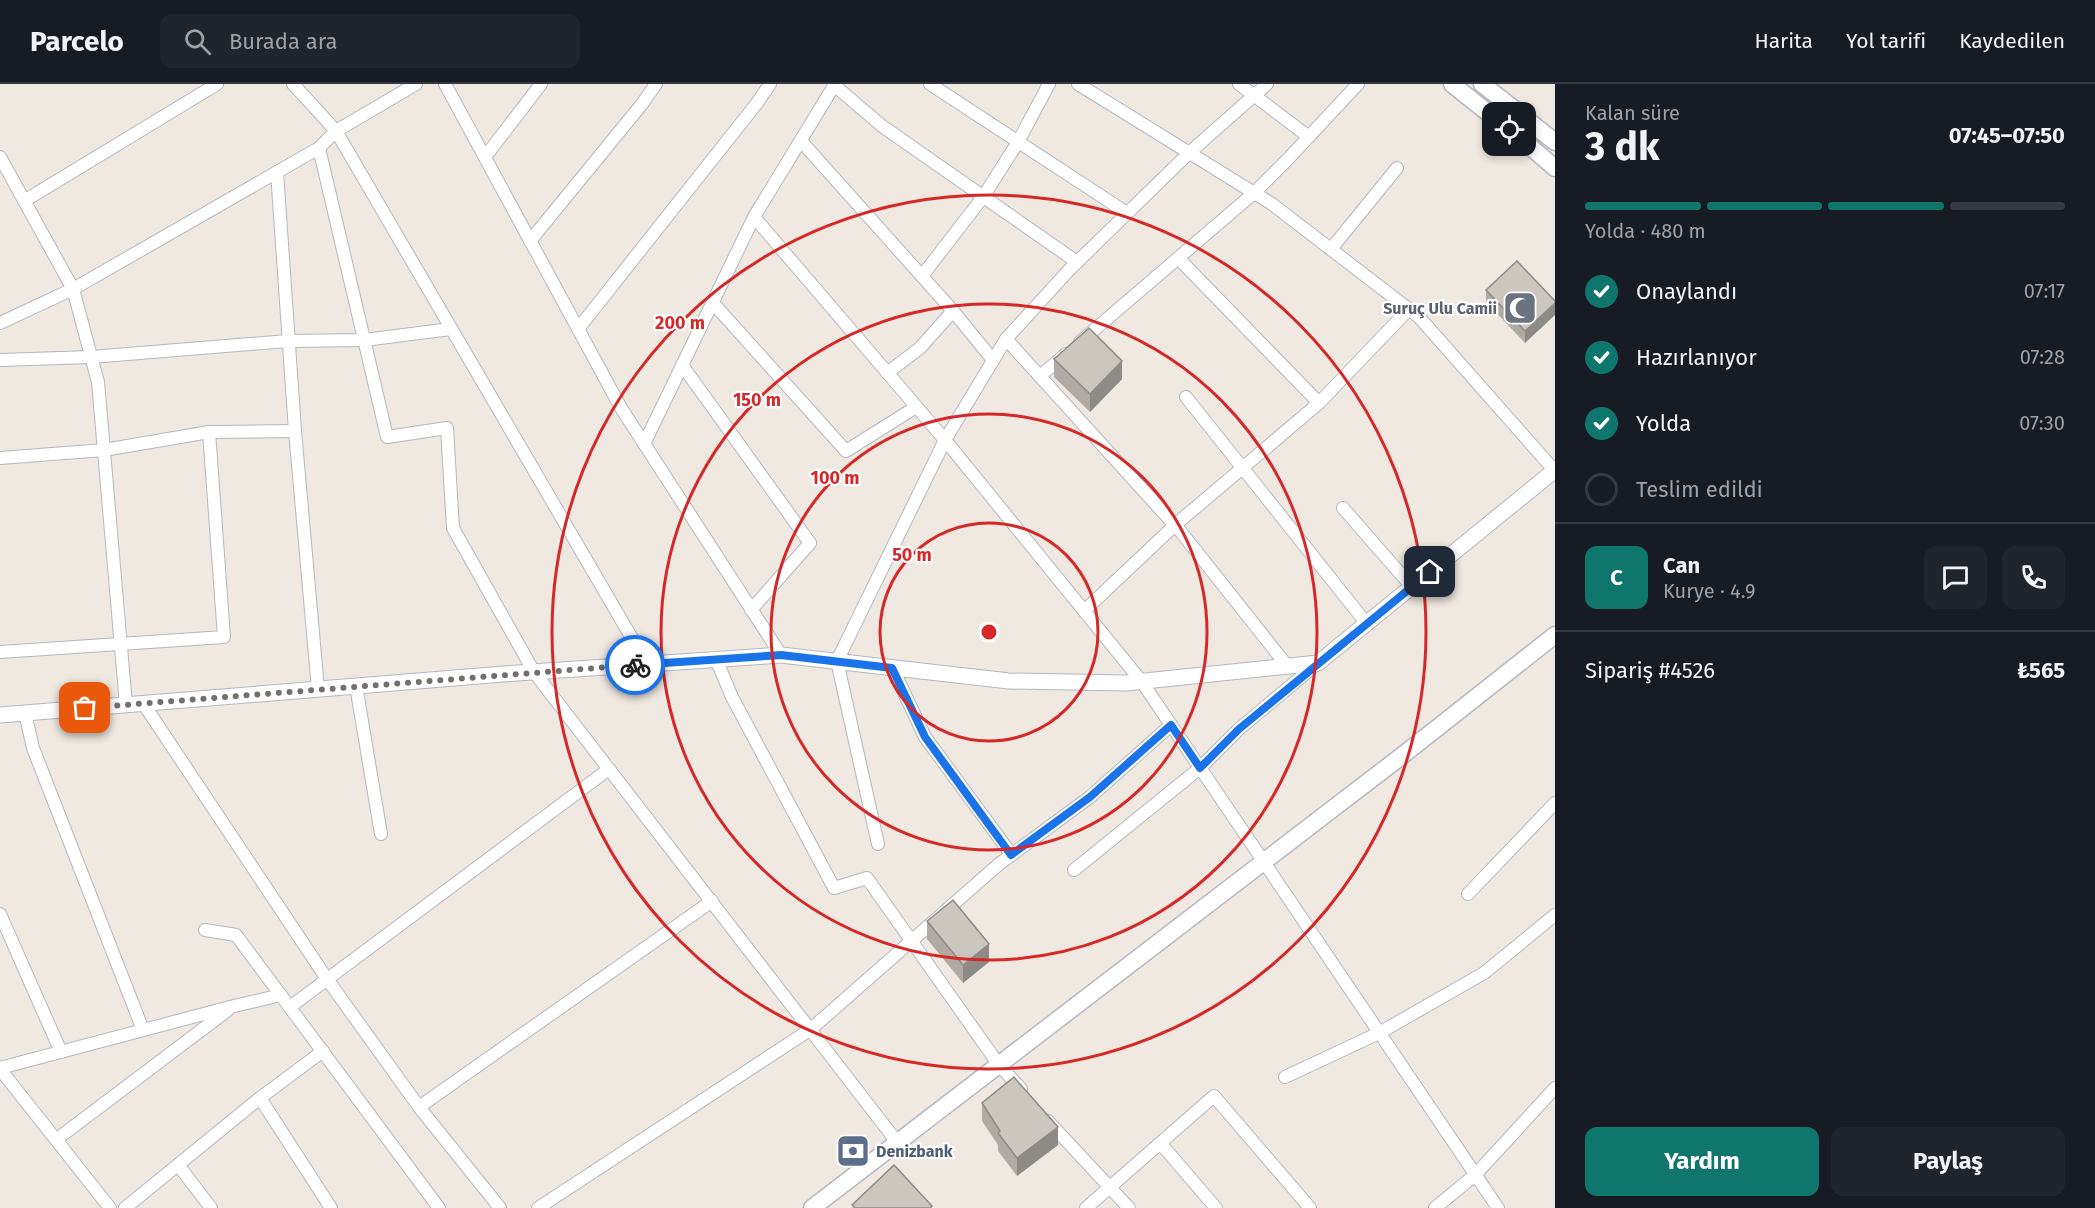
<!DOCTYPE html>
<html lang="tr">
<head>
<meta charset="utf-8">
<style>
  :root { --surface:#171b24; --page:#20242c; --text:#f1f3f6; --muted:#9ea1a6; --line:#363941; --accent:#0f766e }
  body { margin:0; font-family:"Fira Sans",sans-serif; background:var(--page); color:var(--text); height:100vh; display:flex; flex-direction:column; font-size:22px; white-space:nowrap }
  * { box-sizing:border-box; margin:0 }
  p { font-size:20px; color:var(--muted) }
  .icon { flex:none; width:33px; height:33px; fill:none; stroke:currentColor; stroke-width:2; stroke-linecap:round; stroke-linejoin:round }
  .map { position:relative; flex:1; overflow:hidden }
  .panel { display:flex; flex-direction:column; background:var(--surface); width:540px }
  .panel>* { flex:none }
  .buttons { position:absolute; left:1482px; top:18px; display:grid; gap:12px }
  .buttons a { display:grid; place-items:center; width:54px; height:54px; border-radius:12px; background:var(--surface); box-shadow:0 3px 9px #0003; font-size:30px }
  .pin { position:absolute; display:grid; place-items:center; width:51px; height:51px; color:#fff; margin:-26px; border-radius:12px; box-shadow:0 3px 9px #0006 }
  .courier { position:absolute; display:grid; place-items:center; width:60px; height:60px; margin:-30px; border:4px solid #1a73e8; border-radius:50%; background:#fff; color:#222; box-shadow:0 2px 8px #0007 }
  .headline em { font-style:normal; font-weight:700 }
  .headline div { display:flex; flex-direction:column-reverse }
  .headline { display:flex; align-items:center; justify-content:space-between; height:102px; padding:0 30px }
  h1 { font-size:39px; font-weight:700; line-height:45px }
  .bar { display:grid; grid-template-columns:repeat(4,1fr); gap:9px 6px; align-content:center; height:72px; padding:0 30px }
  .bar i { height:8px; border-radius:4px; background:var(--line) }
  .bar .current { background:var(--accent) }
  .bar p { grid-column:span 4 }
  .line { display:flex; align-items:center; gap:15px; padding:0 30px; border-top:2px solid var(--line) }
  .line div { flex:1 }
  .round { display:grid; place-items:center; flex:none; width:63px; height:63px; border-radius:12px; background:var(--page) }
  ol { padding:0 30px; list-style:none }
  li { display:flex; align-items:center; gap:18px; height:66px }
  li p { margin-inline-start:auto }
  li .icon { padding:6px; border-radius:50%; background:var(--accent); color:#fff; stroke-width:4 }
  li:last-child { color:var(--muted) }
  li i { width:33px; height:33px; border:3px solid var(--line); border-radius:50% }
  .primary-button { display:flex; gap:12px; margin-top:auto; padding:12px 30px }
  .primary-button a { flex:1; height:69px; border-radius:12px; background:var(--accent); color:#fff; font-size:24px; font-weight:700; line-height:69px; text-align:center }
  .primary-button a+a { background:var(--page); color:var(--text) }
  header { display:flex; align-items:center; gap:36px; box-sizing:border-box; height:84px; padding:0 30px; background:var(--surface); border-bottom:2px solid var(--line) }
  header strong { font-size:28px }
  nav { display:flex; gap:33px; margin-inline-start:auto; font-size:21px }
  .search { width:420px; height:54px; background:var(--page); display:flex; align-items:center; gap:15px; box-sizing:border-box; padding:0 21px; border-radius:12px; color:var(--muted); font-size:22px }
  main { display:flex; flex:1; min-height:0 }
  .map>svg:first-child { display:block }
</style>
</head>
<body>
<header>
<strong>Parcelo</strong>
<div class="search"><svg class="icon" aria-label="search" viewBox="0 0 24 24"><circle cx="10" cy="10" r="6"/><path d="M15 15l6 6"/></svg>Burada ara</div>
<nav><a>Harita</a><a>Yol tarifi</a><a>Kaydedilen</a></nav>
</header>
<main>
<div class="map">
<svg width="1555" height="1124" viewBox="0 0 1555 1124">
  <rect width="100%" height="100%" fill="#efe9e1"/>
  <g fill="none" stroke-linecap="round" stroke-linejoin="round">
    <g stroke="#b4b7c1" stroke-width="14">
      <g id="minor">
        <path d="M293 0 336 47 647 580"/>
        <path d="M445 0 621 324 781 571"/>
        <path d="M930 0 1127 129"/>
        <path d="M1078 0 1272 120 1419 233 1554 386"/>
        <path d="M1239 0 1309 53"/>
        <path d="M834 1 882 42 1077 178"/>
        <path d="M801 57 953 227 993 276"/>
        <path d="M319 64 387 353 447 344 453 444 534 588 897 1058"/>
        <path d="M0 73 73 205 98 298 126 621"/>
        <path d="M485 73 541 0"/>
        <path d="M277 88 295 347 318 605"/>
        <path d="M24 117 217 0"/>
        <path d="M754 133 945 356 1142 598 1498 1124"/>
        <path d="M530 157 642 20 656 0"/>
        <path d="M1331 165 1397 84"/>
        <path d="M1179 175 1319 319"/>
        <path d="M922 192 983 113 1018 58 1049 0"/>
        <path d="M713 219 846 367 916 323"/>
        <path d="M0 239 73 205 319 64 336 47 416 0"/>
        <path d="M578 245 757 19 770 0"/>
        <path d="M1006 255 1181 448 1288 583"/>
        <path d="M1080 258 1254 109 1288 75 1358 0"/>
        <path d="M0 276 91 273 288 257 364 256 451 245"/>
        <path d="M682 281 810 459 751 526"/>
        <path d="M887 289 920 264 953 227"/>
        <path d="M1040 292 1066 270"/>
        <path d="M1186 313 1367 540"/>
        <path d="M644 360 754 133 835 0"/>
        <path d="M0 374 104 366 209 348 295 347"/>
        <path d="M1343 424 1412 503"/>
        <path d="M1084 527 1175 441 1319 319 1409 225"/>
        <path d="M0 568 224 553 209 348"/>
        <path d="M716 575 732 613 834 804 867 794 999 981 1021 1005"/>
        <path d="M892 583 925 653 1011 770"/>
        <path d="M356 602 381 750"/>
        <path d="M143 619 327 895 419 1023 500 1124"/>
        <path d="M25 629 33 664 143 946"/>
        <path d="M878 760 837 577 945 356 1006 255 1069 186 1189 69 1267 0"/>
        <path d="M1074 786 1200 684 1239 645 1318 579"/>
        <path d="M1468 810 1555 719"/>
        <path d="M0 830 61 968"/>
        <path d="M205 846 236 851 439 1124"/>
        <path d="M290 923 609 685"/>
        <path d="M0 984 234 922 281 911"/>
        <path d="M0 985 110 1124"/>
        <path d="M1285 993 1379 949 1484 889 1555 831"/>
        <path d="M260 1014 331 1124"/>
        <path d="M419 1023 712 817"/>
        <path d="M1048 1037 1129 1124"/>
        <path d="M57 1055 228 926"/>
        <path d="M1161 1060 1216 1124"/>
        <path d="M179 1082 211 1124"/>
        <path d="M125 1124 260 1014 323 967"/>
        <path d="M538 1124 811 945 999 780 1090 713 1171 641"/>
        <path d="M1086 1124 1214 1012 1310 1124"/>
        <path d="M1435 1124 1475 1091 1555 1004"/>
      </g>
    </g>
    <g stroke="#b4b7c1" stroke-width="17">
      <path id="tertiary" d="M0 631 517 589 781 571 1009 597 1126 599 1318 579 1555 386"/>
    </g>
    <g stroke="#b4b7c1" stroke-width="19">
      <g id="secondary">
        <path d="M1452 0 1492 32"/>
        <path d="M1482 0 1518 28"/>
        <path d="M1526 35 1555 58"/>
        <path d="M1526 59 1555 84"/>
        <path d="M812 1124 1399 674 1555 551"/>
      </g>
    </g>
    <use href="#minor" stroke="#fff" stroke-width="12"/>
    <use href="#tertiary" stroke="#fff" stroke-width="15"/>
    <use href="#secondary" stroke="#fff" stroke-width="16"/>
  </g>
  <g fill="#afaba4">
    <path d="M1486 206 1555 217 1525 259 1486 218Z"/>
    <path d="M1054 275 1122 295 1090 328 1054 293Z"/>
    <path d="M927 837 989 878 963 899 927 855Z"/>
    <path d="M982 1019 1058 1061 1017 1092 998 1067V1061L982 1037Z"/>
  </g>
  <g fill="#8e8b86">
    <path d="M1555 219V231L1525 259V247Z"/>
    <path d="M1122 277V295L1090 328V310Z"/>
    <path d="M989 860V878L963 899V881Z"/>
    <path d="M1058 1043V1061L1017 1092V1074Z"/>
  </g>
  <g fill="#cbc7bf" stroke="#8e8b86" stroke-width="1.5">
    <path d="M1517 177 1555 217V219L1525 247 1486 206Z"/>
    <path d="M1089 244 1122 277 1090 310 1054 275Z"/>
    <path d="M953 816 989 860 963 881 927 837Z"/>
    <path d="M1014 993 1058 1043 1017 1074 998 1049 1000 1047 982 1019Z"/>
    <path d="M894 1081 932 1122 930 1124H855L852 1121Z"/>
  </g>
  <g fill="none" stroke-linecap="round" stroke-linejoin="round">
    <path stroke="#726f6d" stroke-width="6" stroke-dasharray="0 10.8" d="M85 624 635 581"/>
    <path stroke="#1a73e8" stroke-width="8" d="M635 581 781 571 892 584 925 653 1011 771 1090 713 1171 641 1200 684 1239 645 1430 488"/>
  </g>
  <g fill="none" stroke="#d62828" stroke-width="3">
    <circle cx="989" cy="548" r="109"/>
    <circle cx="989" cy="548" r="218"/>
    <circle cx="989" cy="548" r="328"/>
    <circle cx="989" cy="548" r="437"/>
  </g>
  <defs>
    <g id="mosque-square" transform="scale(1.725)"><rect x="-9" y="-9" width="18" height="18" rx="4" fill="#6b7280" stroke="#fff"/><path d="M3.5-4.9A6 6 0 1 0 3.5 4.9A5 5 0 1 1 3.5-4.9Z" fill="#fff"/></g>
    <g id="bank-square" transform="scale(1.725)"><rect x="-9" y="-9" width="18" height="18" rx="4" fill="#5c6f8a" stroke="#fff"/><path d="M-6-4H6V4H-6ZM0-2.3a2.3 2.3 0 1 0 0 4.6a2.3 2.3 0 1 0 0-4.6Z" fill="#fff"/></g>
  </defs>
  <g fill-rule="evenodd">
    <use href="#mosque-square" x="1520" y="224"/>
    <use href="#bank-square" x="853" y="1067"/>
  </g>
  <g text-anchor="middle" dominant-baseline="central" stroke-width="4.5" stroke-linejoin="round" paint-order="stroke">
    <g font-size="16" font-weight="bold" fill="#5b616d" stroke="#fff" text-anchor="end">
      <text x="1497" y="224">Suruç Ulu Camii</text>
    </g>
    <g font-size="16" font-weight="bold" fill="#4e5e75" stroke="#fff" text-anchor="start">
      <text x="876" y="1067">Denizbank</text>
    </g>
  </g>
  <circle cx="989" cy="548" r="9" fill="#d62828" stroke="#fff" stroke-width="3"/>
  <g font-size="18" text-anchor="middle" font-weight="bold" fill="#d62828" stroke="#fff" stroke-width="4.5" stroke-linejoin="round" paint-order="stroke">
    <text x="680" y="245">200 m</text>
    <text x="757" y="322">150 m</text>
    <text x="835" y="400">100 m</text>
    <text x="912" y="477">50 m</text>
  </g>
</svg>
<div class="buttons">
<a><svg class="icon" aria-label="locate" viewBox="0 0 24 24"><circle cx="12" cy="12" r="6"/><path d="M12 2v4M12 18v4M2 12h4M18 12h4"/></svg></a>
</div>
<div class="pin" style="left:85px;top:624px;background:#ea580c"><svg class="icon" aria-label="bag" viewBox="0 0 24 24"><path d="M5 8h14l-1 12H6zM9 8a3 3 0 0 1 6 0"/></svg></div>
<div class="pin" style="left:1430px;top:488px;background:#1f2937"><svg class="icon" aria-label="home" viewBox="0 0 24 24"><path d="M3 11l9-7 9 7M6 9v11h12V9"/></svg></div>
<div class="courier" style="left:635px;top:581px"><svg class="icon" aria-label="bike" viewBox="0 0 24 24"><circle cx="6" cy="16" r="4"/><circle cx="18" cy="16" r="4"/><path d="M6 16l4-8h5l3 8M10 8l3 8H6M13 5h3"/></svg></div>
</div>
<section class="panel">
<div class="headline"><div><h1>3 dk</h1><p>Kalan süre</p></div><em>07:45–07:50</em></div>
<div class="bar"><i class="current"></i><i class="current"></i><i class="current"></i><i></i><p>Yolda · 480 m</p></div>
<ol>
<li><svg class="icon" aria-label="check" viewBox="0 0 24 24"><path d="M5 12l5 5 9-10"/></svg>Onaylandı<p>07:17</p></li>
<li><svg class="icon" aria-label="check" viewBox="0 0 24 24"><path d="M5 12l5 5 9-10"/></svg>Hazırlanıyor<p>07:28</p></li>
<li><svg class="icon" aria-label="check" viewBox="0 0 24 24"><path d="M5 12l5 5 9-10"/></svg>Yolda<p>07:30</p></li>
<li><i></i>Teslim edildi</li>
</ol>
<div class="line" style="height:108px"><b class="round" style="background:var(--accent);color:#fff">C</b><div><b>Can</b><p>Kurye · 4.9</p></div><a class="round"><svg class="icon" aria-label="chat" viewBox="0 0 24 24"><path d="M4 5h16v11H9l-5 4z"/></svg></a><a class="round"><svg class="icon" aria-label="phone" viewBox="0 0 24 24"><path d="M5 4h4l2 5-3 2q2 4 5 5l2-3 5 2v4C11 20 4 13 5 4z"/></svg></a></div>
<div class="line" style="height:78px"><div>Sipariş #4526</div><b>₺565</b></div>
<div class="primary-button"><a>Yardım</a><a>Paylaş</a></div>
</section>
</main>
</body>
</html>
